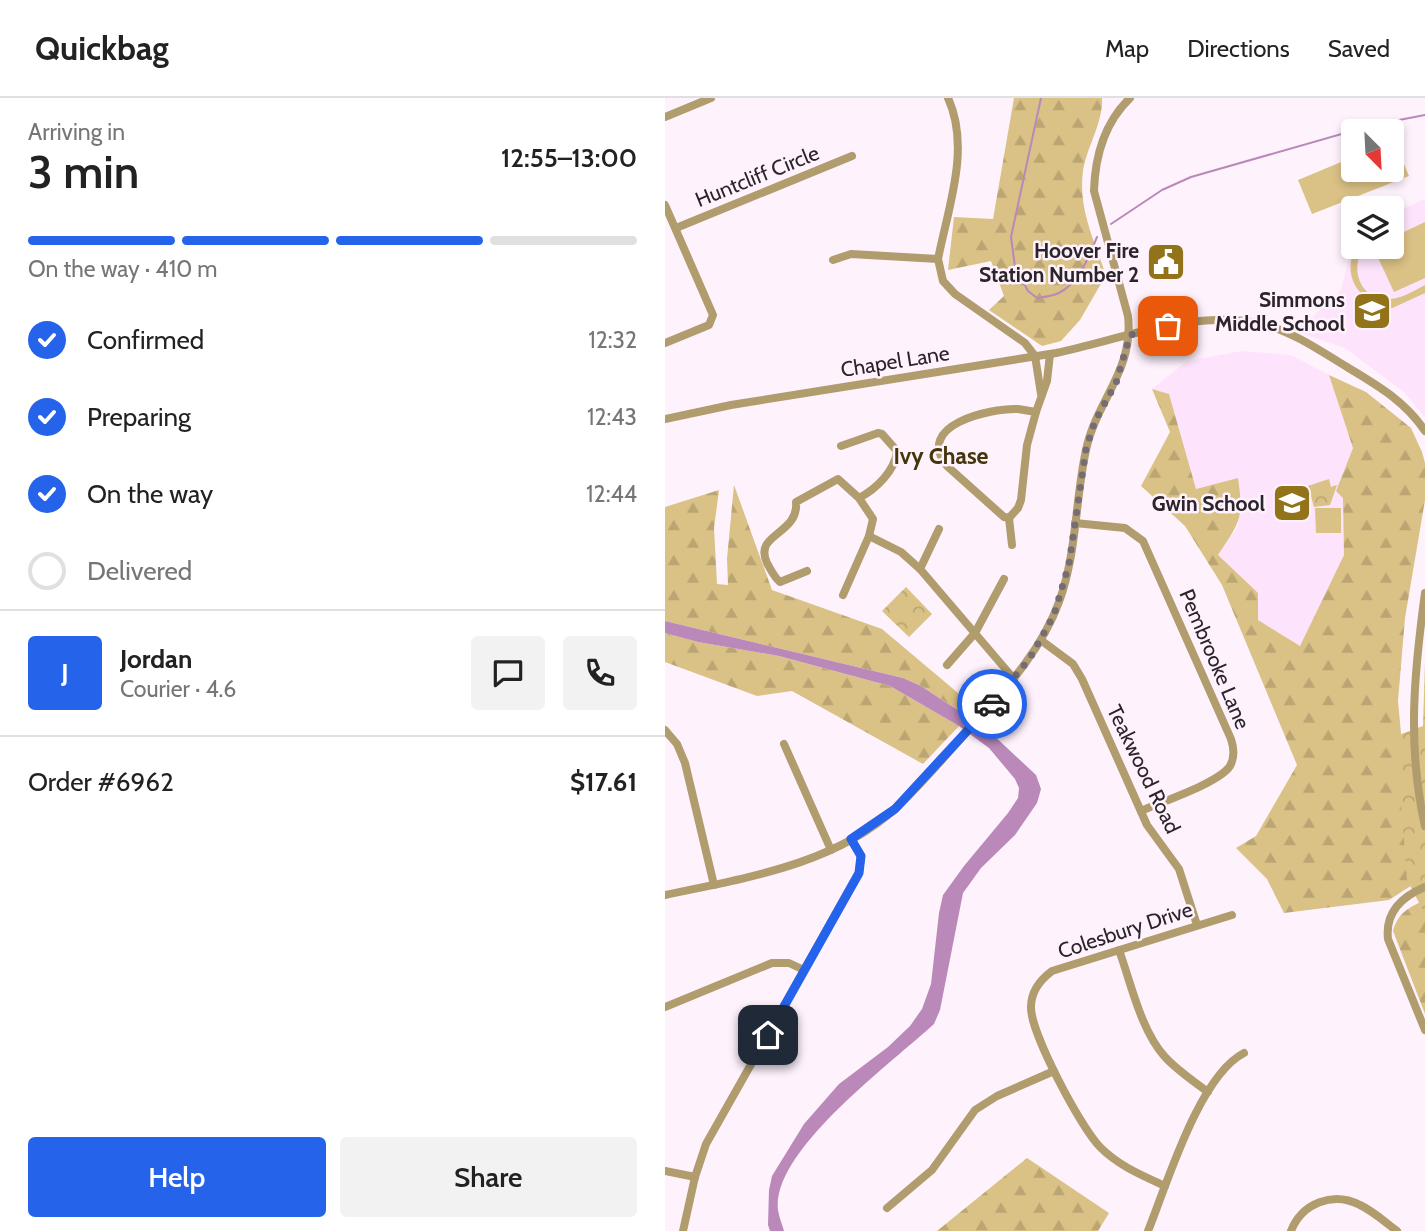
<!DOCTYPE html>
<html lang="en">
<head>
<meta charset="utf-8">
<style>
  :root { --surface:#fff; --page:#f2f2f2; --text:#222; --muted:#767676; --line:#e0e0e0; --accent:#2563eb }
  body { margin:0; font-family:Cabin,sans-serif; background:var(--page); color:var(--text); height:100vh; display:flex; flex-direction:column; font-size:26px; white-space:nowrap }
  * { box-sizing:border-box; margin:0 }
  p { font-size:23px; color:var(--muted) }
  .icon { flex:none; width:38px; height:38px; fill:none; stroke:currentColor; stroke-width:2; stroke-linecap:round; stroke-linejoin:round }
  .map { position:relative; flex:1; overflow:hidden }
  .details { display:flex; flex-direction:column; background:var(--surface); width:665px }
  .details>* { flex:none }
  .needle { width:46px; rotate:156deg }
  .tools { position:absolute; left:676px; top:21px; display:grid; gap:14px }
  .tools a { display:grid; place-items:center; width:63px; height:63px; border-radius:7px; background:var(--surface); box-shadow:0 4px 10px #0003; font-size:35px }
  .pin { position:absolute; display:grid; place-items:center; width:60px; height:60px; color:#fff; margin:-30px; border-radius:14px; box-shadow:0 4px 10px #0006 }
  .courier { position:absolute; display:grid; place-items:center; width:70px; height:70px; margin:-35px; border:5px solid #2563eb; border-radius:50%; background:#fff; color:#222; box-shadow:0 2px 9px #0007 }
  .overview em { font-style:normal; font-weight:600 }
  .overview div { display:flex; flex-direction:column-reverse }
  .overview { display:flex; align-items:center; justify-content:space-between; height:119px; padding:0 28px }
  h1 { font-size:46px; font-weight:600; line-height:52px }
  .bar { display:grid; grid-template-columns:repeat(4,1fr); gap:10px 7px; align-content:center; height:84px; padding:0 28px }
  .bar i { height:9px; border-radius:5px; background:var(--line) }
  .bar .on { background:var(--accent) }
  .bar p { grid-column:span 4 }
  .line { display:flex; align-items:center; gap:18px; padding:0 28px; border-top:2px solid var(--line) }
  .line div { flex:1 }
  .round { display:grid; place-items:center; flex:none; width:74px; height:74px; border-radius:7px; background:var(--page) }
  ol { padding:0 28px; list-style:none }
  li { display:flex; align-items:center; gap:21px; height:77px }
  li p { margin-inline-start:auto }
  li .icon { padding:7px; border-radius:50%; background:var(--accent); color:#fff; stroke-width:4 }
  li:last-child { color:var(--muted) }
  li i { width:38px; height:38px; border:4px solid var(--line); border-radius:50% }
  .primary-button { display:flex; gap:14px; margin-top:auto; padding:14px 28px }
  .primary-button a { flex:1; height:80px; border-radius:7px; background:var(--accent); color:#fff; font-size:28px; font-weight:600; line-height:80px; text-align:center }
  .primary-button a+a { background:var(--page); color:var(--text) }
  header { display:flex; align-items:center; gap:42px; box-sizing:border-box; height:98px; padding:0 35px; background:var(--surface); border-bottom:2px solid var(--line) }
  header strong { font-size:33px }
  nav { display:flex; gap:38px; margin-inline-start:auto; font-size:24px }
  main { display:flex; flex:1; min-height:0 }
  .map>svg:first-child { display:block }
</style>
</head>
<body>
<header>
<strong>Quickbag</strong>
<nav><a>Map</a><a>Directions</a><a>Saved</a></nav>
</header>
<main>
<section class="details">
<div class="overview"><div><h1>3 min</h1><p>Arriving in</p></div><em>12:55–13:00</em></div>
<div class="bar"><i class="on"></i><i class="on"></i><i class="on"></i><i></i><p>On the way · 410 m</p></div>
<ol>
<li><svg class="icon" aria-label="check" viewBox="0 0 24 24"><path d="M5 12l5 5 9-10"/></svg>Confirmed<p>12:32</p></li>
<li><svg class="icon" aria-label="check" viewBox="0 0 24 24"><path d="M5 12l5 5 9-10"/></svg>Preparing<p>12:43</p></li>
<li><svg class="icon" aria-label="check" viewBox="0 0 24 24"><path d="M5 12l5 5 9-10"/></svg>On the way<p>12:44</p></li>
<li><i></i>Delivered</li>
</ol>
<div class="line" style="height:126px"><b class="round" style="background:var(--accent);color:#fff">J</b><div><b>Jordan</b><p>Courier · 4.6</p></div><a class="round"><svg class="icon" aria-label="chat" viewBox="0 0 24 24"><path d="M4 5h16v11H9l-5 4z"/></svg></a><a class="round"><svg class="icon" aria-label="phone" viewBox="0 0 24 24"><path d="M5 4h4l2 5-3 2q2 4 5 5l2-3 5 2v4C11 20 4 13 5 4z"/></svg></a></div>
<div class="line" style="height:91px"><div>Order #6962</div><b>$17.61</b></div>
<div class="primary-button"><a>Help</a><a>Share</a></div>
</section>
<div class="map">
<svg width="760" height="1133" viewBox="0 0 760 1133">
  <defs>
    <pattern id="forest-firs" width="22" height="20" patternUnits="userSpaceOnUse" patternTransform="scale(1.75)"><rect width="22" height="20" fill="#dac185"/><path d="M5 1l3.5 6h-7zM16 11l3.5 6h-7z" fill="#bba673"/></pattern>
    <pattern id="park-crowns" width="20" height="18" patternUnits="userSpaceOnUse" patternTransform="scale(1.75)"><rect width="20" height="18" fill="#dac185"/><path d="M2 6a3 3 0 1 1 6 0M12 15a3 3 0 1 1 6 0" fill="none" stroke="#bba673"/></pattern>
  </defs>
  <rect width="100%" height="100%" fill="#fef2fd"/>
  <g fill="#fde3fc">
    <path d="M760 101V319L739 294 680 250 632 234 676 192 688 143V149H726V116Z"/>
    <path d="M577 253 626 257 664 277 688 350 671 393 678 400 679 457 635 548 593 522 592 495 553 457 573 428V380L531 391 504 296 487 291 522 263Z"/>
  </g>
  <g fill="url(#forest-firs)">
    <path d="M349 0H437C438 26 422 48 418 73 413 110 429 143 441 177L415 222 396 243 377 248 324 212 339 198 326 163 283 172 289 119 328 121Z"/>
    <path d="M664 277 701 294 746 330 757 354 760 365V402L740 520 733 603 737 646 755 782 724 802 619 815 602 781 571 750 591 738 632 667 557 487 520 428 476 388 505 334 487 291 504 296 531 391 573 380C579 420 575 424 553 457L593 495V522L635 548 679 457 678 400 671 393 688 350Z"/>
    <path d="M69 387 107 492 217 531 312 611 305 620 256 588 238 580 0 523V409L54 392 49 430 52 486 63 487 62 461Z"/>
    <path d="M0 535 33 544 114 558 225 588 294 628 258 666 127 593 92 598 0 564Z"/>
    <path d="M760 802V916L728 833C732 816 744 809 760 802Z"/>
    <path d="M362 1060 444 1115 433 1133H272Z"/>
  </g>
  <g fill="url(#park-crowns)">
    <path d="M664 381 666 389 672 387 665 407 649 409 643 388Z"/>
    <path d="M241 489 267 516 244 539 217 513Z"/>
    <path d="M760 564V816L742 782 731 638 758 628Z"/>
  </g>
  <g fill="#dac185">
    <path d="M730 45 744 78 647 116 633 82 681 62 682 65 688 62V72H726V46Z"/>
    <path d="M760 124V180L729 194 708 149H726V140Z"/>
    <path d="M691 149H699C684 170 695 202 723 201 736 201 749 193 760 187V195L721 213 719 208C691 201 677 175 691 149Z"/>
    <path d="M650 410H676V435H651Z"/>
  </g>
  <path fill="#ba88b9" d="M0 523 238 580 256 588 323 632 371 677 376 691 372 705 350 737 316 770 298 795 275 912 269 926C228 964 106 1053 113 1112 114 1119 117 1126 119 1133H105L103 1127 104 1092 107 1078 139 1026 174 986 223 949 245 928 257 911 266 886 274 815 278 797 299 768 343 715 353 700 354 690 350 681 324 650 294 628 225 588 114 558 33 544 0 535Z"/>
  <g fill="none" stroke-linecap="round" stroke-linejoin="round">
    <g stroke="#ba88b9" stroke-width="2">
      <path d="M376 0 346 139 350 169 363 193 372 200C379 199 388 198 394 195 415 184 424 158 432 139"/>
      <path d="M446 126 497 92 526 79 708 27 760 17"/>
    </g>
    <g stroke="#b09c6d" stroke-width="8">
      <path d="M283 0C306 50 283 110 273 161L278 183 290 196 360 245 370 258 376 296"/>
      <path d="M0 19 46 0"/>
      <path d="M0 107 48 217 44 227 0 245"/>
      <path d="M11 130 187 58"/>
      <path d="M168 162 186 156 273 161"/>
      <path d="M353 311 371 314 362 347 356 402 353 410 344 420 339 419 282 368C249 327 325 310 353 311Z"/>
      <path d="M371 314 382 283 385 256"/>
      <path d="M0 321 66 307 391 255C458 241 534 209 601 227 630 235 657 254 682 269 712 287 740 303 760 333"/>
      <path d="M176 348 213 335 217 336 232 353C230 373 211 391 194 400"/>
      <path d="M344 420 347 447"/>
      <path d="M410 425 460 430 478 443 566 641C569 650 570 659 565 668 554 685 496 704 476 713"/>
      <path d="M255 471 274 431"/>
      <path d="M142 473 115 484C109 479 106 472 102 465 88 435 134 437 131 404L173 381 194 400 208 421 204 438 236 454 255 471 349 581"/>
      <path d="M760 495C749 575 742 649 760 728"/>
      <path d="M178 497 204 438"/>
      <path d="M377 543 408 566 417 581 482 727 514 771 532 827"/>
      <path d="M282 567 310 535 339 481"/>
      <path d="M0 632 12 646 20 665 49 787"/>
      <path d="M119 646 166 752"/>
      <path d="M760 789C736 799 720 815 723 841L760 932"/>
      <path d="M0 797C79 780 169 767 231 710 259 684 284 653 310 625 343 588 377 551 394 504 412 455 410 402 421 352 431 303 469 273 463 218L429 93C430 58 439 25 465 0"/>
      <path d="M454 852C466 885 476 933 500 959 512 972 528 983 543 994"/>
      <path d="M0 909 107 865H124L139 872"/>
      <path d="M0 1073 30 1079"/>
      <path d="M500 1088C476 1077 454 1068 435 1049 416 1030 365 934 366 909 366 893 375 882 387 873L567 817"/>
      <path d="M222 1110 267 1072 310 1012 332 998 389 973"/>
      <path d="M18 1133 30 1079 41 1046 194 775 196 758 186 741"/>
      <path d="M483 1133C502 1086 534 978 579 955"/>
      <path d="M626 1133C637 1105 668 1093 695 1107 708 1113 720 1124 732 1133"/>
    </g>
  </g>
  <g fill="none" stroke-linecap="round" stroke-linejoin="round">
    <path stroke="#756c74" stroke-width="7" stroke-dasharray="0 12.6" d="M327 606 365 560 389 517 404 466 421 351 430 323 451 285 465 237 503 228"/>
    <path stroke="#2563eb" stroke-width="9" d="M103 937 194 775 196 758 186 741 230 711 327 606"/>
  </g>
  <defs>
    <g id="civic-square" transform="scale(2.0125)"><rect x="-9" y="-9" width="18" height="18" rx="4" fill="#93731a" stroke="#fef2fd"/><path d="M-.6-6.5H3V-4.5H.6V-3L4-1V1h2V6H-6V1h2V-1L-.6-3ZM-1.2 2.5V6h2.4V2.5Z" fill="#fff"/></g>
    <g id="school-square" transform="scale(2.0125)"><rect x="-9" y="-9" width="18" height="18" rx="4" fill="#93731a" stroke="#fef2fd"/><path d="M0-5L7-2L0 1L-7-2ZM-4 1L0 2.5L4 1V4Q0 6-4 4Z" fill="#fff"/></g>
  </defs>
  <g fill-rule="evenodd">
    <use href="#civic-square" x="501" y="164"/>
    <use href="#school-square" x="707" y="213"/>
    <use href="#school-square" x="627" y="405"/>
  </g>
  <g text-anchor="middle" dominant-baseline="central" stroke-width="5" stroke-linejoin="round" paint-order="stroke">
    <g font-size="21" fill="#2b242b" stroke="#fef2fd">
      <text transform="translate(92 78) rotate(-22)">Huntcliff Circle</text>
      <text transform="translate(230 263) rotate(-9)">Chapel Lane</text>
      <text transform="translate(550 561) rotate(67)">Pembrooke Lane</text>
      <text transform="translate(479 671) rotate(64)">Teakwood Road</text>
      <text transform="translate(460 832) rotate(-18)">Colesbury Drive</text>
    </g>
    <g font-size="21" font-weight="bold" fill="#2b242b" stroke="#fef2fd" text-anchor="end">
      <text x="474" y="152">Hoover Fire<tspan x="474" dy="24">Station Number 2</tspan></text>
      <text x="680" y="201">Simmons<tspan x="680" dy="24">Middle School</tspan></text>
      <text x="600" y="405">Gwin School</text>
    </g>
    <g font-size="23" font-weight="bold" fill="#44350c" stroke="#fef2fd">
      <text x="276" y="358">Ivy Chase</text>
    </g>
  </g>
</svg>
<div class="tools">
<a><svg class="needle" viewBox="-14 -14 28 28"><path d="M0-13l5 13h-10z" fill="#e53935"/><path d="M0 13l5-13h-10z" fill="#767676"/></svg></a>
<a><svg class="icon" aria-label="layers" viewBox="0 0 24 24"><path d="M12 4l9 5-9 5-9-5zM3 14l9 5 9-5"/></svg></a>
</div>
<div class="pin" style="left:503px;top:228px;background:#ea580c"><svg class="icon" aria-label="bag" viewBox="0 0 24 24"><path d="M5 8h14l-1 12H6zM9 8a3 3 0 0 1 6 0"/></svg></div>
<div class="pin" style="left:103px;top:937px;background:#1f2937"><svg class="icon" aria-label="home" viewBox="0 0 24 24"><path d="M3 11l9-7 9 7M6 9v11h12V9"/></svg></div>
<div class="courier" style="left:327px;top:606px"><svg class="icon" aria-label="car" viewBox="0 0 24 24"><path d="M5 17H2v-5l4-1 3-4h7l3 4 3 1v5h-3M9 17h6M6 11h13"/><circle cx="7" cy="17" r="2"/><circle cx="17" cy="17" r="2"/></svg></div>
</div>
</main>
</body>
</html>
